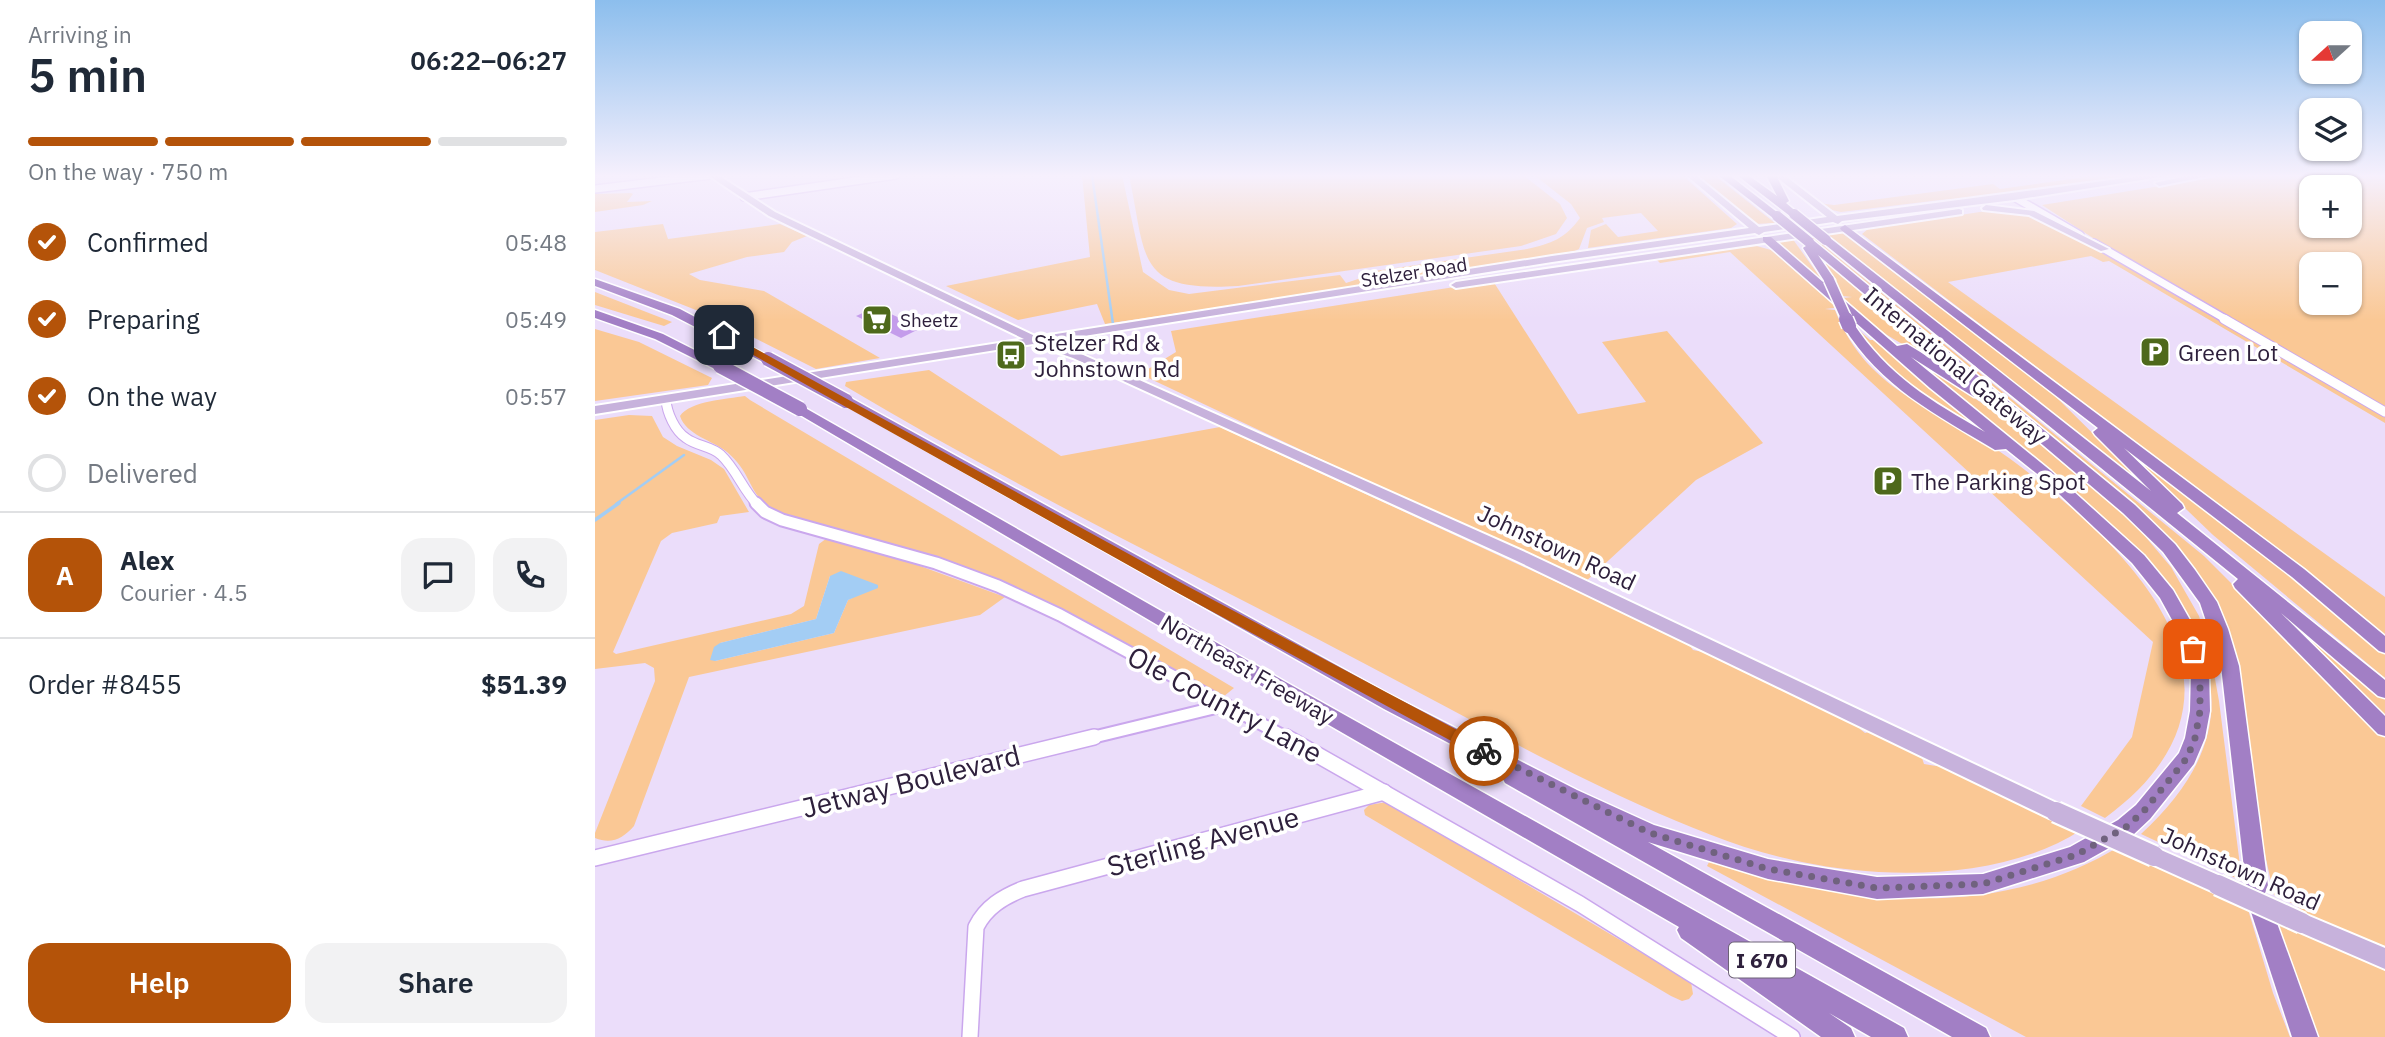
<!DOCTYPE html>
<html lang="en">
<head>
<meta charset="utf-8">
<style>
  :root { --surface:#fff; --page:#f2f2f3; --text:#1f2937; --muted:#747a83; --line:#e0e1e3; --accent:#b45309 }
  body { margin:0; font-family:"IBM Plex Sans",sans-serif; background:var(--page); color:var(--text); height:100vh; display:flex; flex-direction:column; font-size:26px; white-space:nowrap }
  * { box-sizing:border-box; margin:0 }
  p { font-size:23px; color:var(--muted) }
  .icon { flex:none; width:38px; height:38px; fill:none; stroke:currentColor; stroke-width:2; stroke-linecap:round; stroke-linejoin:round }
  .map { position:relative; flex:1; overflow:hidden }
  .side { display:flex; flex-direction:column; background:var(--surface); width:595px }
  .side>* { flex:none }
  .needle { width:46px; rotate:249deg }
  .tools { position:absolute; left:1704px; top:21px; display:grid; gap:14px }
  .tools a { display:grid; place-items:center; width:63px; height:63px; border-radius:14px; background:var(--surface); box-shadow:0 2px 5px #0004; font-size:35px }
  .pin { position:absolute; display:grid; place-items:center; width:60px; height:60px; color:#fff; margin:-30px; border-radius:14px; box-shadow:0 4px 10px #0006 }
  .courier { position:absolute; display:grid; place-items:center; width:70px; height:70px; margin:-35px; border:5px solid #b45309; border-radius:50%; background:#fff; color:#222; box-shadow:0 2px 9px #0007 }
  .headline em { font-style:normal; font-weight:600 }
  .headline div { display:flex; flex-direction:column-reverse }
  .headline { display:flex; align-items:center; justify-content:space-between; height:119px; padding:0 28px }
  h1 { font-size:46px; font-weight:600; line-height:52px }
  .bar { display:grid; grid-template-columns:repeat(4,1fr); gap:10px 7px; align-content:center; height:84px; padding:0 28px }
  .bar i { height:9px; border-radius:5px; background:var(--line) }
  .bar .selected { background:var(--accent) }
  .bar p { grid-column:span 4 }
  .line { display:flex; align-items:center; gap:18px; padding:0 28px; border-top:2px solid var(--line) }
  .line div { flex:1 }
  .round { display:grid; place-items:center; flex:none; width:74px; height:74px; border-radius:21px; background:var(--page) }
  ol { padding:0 28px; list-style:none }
  li { display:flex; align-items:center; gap:21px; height:77px }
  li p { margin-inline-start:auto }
  li .icon { padding:7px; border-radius:50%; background:var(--accent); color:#fff; stroke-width:4 }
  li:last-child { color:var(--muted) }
  li i { width:38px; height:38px; border:4px solid var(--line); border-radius:50% }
  .action { display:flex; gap:14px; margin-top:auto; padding:14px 28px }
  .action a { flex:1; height:80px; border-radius:21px; background:var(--accent); color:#fff; font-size:28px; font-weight:600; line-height:80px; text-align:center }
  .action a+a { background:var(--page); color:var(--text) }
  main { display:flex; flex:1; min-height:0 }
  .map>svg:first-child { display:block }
</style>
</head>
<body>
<main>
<section class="side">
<div class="headline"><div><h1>5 min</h1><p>Arriving in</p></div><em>06:22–06:27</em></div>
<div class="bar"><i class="selected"></i><i class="selected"></i><i class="selected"></i><i></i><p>On the way · 750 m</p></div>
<ol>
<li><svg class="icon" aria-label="check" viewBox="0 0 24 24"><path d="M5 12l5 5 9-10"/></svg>Confirmed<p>05:48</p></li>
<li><svg class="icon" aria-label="check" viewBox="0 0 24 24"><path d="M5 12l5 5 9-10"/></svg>Preparing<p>05:49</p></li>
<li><svg class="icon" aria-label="check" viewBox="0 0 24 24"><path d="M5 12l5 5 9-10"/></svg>On the way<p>05:57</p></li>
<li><i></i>Delivered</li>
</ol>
<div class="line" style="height:126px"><b class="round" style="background:var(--accent);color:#fff">A</b><div><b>Alex</b><p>Courier · 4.5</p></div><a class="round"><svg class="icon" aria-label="chat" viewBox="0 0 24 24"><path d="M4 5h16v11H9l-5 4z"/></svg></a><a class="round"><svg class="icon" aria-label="phone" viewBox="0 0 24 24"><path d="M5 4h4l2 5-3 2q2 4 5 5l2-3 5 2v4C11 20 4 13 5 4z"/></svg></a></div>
<div class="line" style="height:91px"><div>Order #8455</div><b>$51.39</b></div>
<div class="action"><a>Help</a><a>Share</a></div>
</section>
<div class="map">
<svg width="1790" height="1037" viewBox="0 0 1790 1037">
  <rect width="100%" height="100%" fill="#ebddfa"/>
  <g fill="#fac895" fill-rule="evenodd">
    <path d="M487 175H527L548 272 574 290 594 294 745 275 751 283 766 278V273L932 249C956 244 971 238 985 218L976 204 939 175H1087L1142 224 1136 228 993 248 996 230 1011 224 1023 237 1063 231 1046 213 1007 218 1009 222 992 228 984 249 980 251 847 274 510 324 502 304 423 320 351 286 495 257Z"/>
    <path d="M534 175H928L965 204 972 218 961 234 926 246 643 286C540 292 552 260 534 175Z"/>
    <path d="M1101 175H1119L1180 223 1160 224Z"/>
    <path d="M1188 175 1230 204 1239 205 1398 184 1405 189 1504 175H1552L1387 197 1345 200 1246 212 1232 209Z"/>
    <path d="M1634 175H1790V408L1535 262 1447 205ZM1717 187H1755V226H1717ZM1717 264H1755V303H1717Z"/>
    <path d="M36 193 38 194 32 202 57 201 48 205 0 212V194Z"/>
    <path d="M1398 210 1434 213 1520 259 1790 416V423L1514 261 1508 262 1496 256 1353 282 1790 597V636L1755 606 1267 234 1273 229Z"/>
    <path d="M68 224 73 239 185 224 212 236 197 242 189 252 152 257 94 274 105 280 169 291 285 358 221 369 116 316 0 270V232Z"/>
    <path d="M1242 232 1247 233 1307 279 1320 286 1455 391 1560 495 1231 233Z"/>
    <path d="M1218 237 1609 556 1790 737V949L1710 913 1701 905 1679 895 1661 814 1644 674 1599 569 1214 238Z"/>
    <path d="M1197 238 1227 280 1181 242Z"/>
    <path d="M1158 245 1176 250 1238 304 1239 308 1230 309 1240 310C1273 396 1347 408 1414 458 1536 548 1684 690 1510 818L1486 806 1537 737 1558 642 1135 252 1065 263 1061 259Z"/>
    <path d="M1225 259 1229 260 1389 393 1292 335 1250 302 1248 298 1257 297 1247 296Z"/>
    <path d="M898 281 983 414 1051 402 1007 342 1072 331 1168 443 1101 480 989 583 545 374 581 352 576 331Z"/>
    <path d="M0 292 77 322 69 326 0 305Z"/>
    <path d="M1259 326 1275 340H1278L1402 440 1348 409 1290 369Z"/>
    <path d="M0 329 44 342 117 378 113 385 0 401Z"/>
    <path d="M1302 349 1420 424 1538 522 1576 567 1604 616 1615 651 1624 701 1647 881 1546 834C1635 752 1638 673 1565 578Z"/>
    <path d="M334 370 466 456 625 427 1092 642 1098 650 1123 655 1267 725 1265 729 1270 733 1281 730 1325 752 1329 764 1341 766 1349 765 1486 830C1411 879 1292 880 1207 862 1151 851 1099 829 1047 806 954 764 864 713 774 666 599 574 419 487 250 386L251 382Z"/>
    <path d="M150 396 155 400 639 688 628 697C560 660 492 620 421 589 349 558 273 538 198 518 147 500 164 479 132 452 117 440 91 435 85 416 95 401 132 399 150 396Z"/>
    <path d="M34 415 57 416 68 437 82 446 116 460 129 469 154 512 125 516 122 523 77 533 66 541 18 652 21 654 196 614 209 606 224 544 232 538 295 555 410 597 385 615 94 677 39 826C28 838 17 845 0 838V833L60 681 59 668 50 663 0 669V420ZM235 576 257 598 253 600 239 633 120 661 125 643 221 619Z"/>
    <path d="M1514 435 1675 555 1790 652V678L1618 535Z"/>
    <path d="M1665 594 1745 658 1790 699V720Z"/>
    <path d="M792 802 1096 982 1098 994 1094 999 1087 1001 1076 996 770 815 769 810 774 805Z"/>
    <path d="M1525 846 1652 906 1678 993 1695 1037H1431L1112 866 1114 862C1249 902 1398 924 1525 846Z"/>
    <path d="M1683 922 1790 970V1037H1718Z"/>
  </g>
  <path fill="#a3cdf4" d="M246 571 283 585V588L253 600 239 633 120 661 115 660 119 647 125 643 221 619 235 576Z"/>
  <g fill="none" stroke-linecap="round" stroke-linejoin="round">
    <g stroke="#a3cdf4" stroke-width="2.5">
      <path d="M497 175 518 324"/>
      <path d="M21 504 89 455"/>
    </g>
    <path stroke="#a3cdf4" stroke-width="3.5" d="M0 520 24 503"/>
  </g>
  <path fill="#c49ceb" d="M281 307 326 328 306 338 261 316Z"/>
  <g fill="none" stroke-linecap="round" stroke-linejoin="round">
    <g stroke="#caa7ed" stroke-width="10">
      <g id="minor-far3">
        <path d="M0 189 116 175"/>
        <path d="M149 197 301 175"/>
        <path d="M1419 197 1485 235"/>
        <path d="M1499 243 1632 320"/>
      </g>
    </g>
    <g stroke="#caa7ed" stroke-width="11">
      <g id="minor-far2">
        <path d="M1629 319 1790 412"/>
        <path d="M71 400C72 413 80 431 91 438 101 446 117 446 126 455 141 469 148 490 162 504"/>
      </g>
    </g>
    <g stroke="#caa7ed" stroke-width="15">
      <g id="minor-far1">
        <path d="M161 503 170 512 187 520 341 563 403 586 465 615 694 739"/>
        <path d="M491 739 631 705"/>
      </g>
    </g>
    <g stroke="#caa7ed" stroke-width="18">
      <g id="minor">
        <path d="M691 737 985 904 1197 1037"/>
        <path d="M0 858 499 737"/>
        <path d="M375 1037 381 927C391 907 408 897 428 889L789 792"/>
      </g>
    </g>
    <g stroke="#fff" stroke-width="4">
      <g id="major">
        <path d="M113 175H123L180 212 442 337 957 256 1154 228 1091 175H1100L1164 227 1232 217 1179 175H1189L1242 216 1554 175H1578L1419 200 1247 221 1243 224 1238 222 1169 232 1164 235 1160 233 957 262 451 342 486 354 932 553 1468 806 1470 812 1468 818 1461 820 1454 818 922 561 478 358 438 344 0 414V406L429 339 174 216Z"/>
        <path d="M1597 175H1619L1564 186 1560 183Z"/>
        <path d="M1391 205 1439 211 1514 249 1506 251 1434 215 1388 210 1387 208Z"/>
        <path d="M1364 209 1367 210V214L861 288 856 285 861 282Z"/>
        <path d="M1559 847 1630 878 1633 885 1630 892 1623 894 1552 862 1549 856 1552 850Z"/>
        <path d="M1707 913 1790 948V969L1700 930 1697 923 1700 916Z"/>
      </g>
    </g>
    <g stroke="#fff" stroke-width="3">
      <g id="highway">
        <path d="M1123 175H1134L1187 216 1178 218Z"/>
        <path d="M1142 175H1153L1182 196 1171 175H1181L1194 201 1191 203 1204 214 1195 216Z"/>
        <path d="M1250 225 1709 569 1790 636V653L1784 651 1697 577 1529 448 1587 504 1589 508 1582 513 1790 680V698L1783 696 1686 613 1790 716V736L1783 734 1640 588 1638 584 1643 579 1227 242V238H1235L1556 491 1500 435 1498 432 1503 428 1246 230 1245 228Z"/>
        <path d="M1168 237H1176L1302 346 1312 344 1373 381 1223 255 1240 280 1230 282 1208 248 1211 245 1209 242 1210 240H1218L1540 505 1580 544 1600 570 1622 602 1633 629 1644 666 1673 886 1670 893 1662 896 1654 893 1651 886 1626 666 1605 603 1568 552 1528 513 1390 396 1379 397 1316 357 1456 471 1549 555 1578 590 1599 627 1614 672 1615 711 1610 738 1599 764 1555 819 1539 834 1489 862 1388 894 1282 899 1173 879 1053 842 1391 1028 1395 1037H1357L910 783 907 777 909 772 789 709 244 401 246 398H256L792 693 982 790 1059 825 1173 859 1282 877 1388 874 1475 847 1523 820 1541 805 1584 753 1590 738 1595 711 1596 672 1581 627 1565 598 1537 563 1446 477 1411 449 1400 450C1340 414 1286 387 1248 326L1250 323H1258C1293 376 1336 401 1390 432L1335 388 1168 241Z"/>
        <path d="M0 279 85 309 179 359 178 362H168L77 315 0 286Z"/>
        <path d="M0 310 68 334 131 366 130 369H120L60 339 0 318Z"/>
        <path d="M205 405 689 681 1309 1028 1313 1037H1276L1234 1013 1256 1028 1260 1037H1226L1086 938 1082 930 1084 927 675 691 200 412 198 409 200 406Z"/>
        <path d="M1667 901 1675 904 1678 912 1723 1037H1697L1656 912 1659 904Z"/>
      </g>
    </g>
    <use href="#minor-far3" stroke="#fff" stroke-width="7"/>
    <use href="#minor-far2" stroke="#fff" stroke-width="9"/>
    <use href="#minor-far1" stroke="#fff" stroke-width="11"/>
    <use href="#minor" stroke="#fff" stroke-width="15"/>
    <use href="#major" fill="#c7b2dc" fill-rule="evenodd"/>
    <use href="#highway" fill="#a27fc5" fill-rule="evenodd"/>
    <g stroke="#fff" stroke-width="24" stroke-linecap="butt">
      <g id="major-bridge">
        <path d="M1461 812 1559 856"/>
        <path d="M1623 885 1707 923"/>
      </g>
    </g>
    <g stroke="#fff" stroke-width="13" stroke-linecap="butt">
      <g id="highway-bridge-far1">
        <path d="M1199 214 1231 240"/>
        <path d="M1182 216 1214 242"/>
        <path d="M1234 280 1252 320"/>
      </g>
    </g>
    <g stroke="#fff" stroke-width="17" stroke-linecap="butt">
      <g id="highway-bridge">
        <path d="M1251 319 1254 326"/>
        <path d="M173 359 251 401"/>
        <path d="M125 366 205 409"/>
      </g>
    </g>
    <use href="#major-bridge" stroke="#c7b2dc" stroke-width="20"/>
    <use href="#highway-bridge-far1" stroke="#a27fc5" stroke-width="10"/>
    <use href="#highway-bridge" stroke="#a27fc5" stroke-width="14"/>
  </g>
  <linearGradient id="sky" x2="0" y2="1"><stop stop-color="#8cbeed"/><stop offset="0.55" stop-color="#f6f0fd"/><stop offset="1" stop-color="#f6f0fd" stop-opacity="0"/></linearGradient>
  <rect width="1790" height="320" fill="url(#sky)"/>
  <path fill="#b45309" d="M126 333H132L592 586 894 747 896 751 894 756H884L583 593 126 337Z"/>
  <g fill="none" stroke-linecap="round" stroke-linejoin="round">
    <path stroke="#70627e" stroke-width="7" stroke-dasharray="0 12.6" d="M889 751 1055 833 1173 869 1282 888 1388 884 1481 855 1531 827 1548 812 1592 758 1600 738 1605 711V672L1598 649"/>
  </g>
  <defs>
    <g id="supermarket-square" transform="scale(1.575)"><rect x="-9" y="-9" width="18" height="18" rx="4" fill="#4e691b" stroke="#fff"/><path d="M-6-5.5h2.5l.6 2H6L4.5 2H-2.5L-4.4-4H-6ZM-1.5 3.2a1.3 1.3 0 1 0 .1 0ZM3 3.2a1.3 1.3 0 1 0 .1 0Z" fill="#fff"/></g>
    <g id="parking-square" transform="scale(1.575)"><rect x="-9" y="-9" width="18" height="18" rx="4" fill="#4e691b" stroke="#fff"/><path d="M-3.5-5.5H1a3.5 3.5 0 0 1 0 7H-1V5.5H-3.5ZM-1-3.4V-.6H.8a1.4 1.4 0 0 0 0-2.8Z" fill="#fff"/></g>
    <g id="bus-square" transform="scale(1.575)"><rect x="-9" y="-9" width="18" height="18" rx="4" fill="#4e691b" stroke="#fff"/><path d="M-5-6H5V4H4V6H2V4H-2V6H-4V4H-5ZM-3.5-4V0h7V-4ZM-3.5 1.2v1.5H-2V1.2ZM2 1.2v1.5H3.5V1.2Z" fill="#fff"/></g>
  </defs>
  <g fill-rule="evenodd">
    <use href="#supermarket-square" x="282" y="320"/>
    <use href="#parking-square" x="1560" y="352"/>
    <use href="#bus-square" x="416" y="355"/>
    <use href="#parking-square" x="1293" y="481"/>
  </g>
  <g text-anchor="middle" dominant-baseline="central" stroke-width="7" stroke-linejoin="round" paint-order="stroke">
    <g font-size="19" fill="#2e203c" stroke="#fff">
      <text transform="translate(819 272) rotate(-9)">Stelzer Road</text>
    </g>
    <g font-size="19" fill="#2e203c" stroke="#fff" text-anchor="start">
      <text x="305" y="320">Sheetz</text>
    </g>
    <rect fill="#fff" stroke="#6d6376" stroke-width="2" x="1134" y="942.5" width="66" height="35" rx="5"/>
    <g font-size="21" font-weight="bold" fill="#2e203c">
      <text x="1167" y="960">I 670</text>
    </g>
    <g font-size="23" fill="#2e203c" stroke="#fff" text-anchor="start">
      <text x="439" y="342">Stelzer Rd &amp;<tspan x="439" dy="26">Johnstown Rd</tspan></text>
      <text x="1583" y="352">Green Lot</text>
      <text x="1316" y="481">The Parking Spot</text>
    </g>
    <g font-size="23" fill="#2e203c" stroke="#fff">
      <text transform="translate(1361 365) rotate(40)">International Gateway</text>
      <text transform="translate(962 547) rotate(25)">Johnstown Road</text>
      <text transform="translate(653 669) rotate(30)">Northeast Freeway</text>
      <text transform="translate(1646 868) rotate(24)">Johnstown Road</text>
    </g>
    <g font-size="28" fill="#2e203c" stroke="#fff">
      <text transform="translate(630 704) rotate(28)">Ole Country Lane</text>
      <text transform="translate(316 781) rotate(-14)">Jetway Boulevard</text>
      <text transform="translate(608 841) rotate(-15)">Sterling Avenue</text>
    </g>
  </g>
</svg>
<div class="tools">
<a><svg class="needle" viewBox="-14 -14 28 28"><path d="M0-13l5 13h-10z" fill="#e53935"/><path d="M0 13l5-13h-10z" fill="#747a83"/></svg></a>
<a><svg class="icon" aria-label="layers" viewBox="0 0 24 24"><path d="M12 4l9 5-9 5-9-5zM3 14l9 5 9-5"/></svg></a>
<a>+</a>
<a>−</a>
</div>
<div class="pin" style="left:1598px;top:649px;background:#ea580c"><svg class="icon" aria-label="bag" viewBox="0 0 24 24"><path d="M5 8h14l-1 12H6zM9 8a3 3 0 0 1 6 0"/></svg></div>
<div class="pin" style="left:129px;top:335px;background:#1f2937"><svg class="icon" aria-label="home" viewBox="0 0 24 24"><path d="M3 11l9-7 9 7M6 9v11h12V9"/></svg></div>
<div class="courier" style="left:889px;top:751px"><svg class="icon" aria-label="bike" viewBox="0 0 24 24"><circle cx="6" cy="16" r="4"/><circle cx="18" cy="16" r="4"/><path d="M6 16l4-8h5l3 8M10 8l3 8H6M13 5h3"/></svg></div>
</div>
</main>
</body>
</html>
